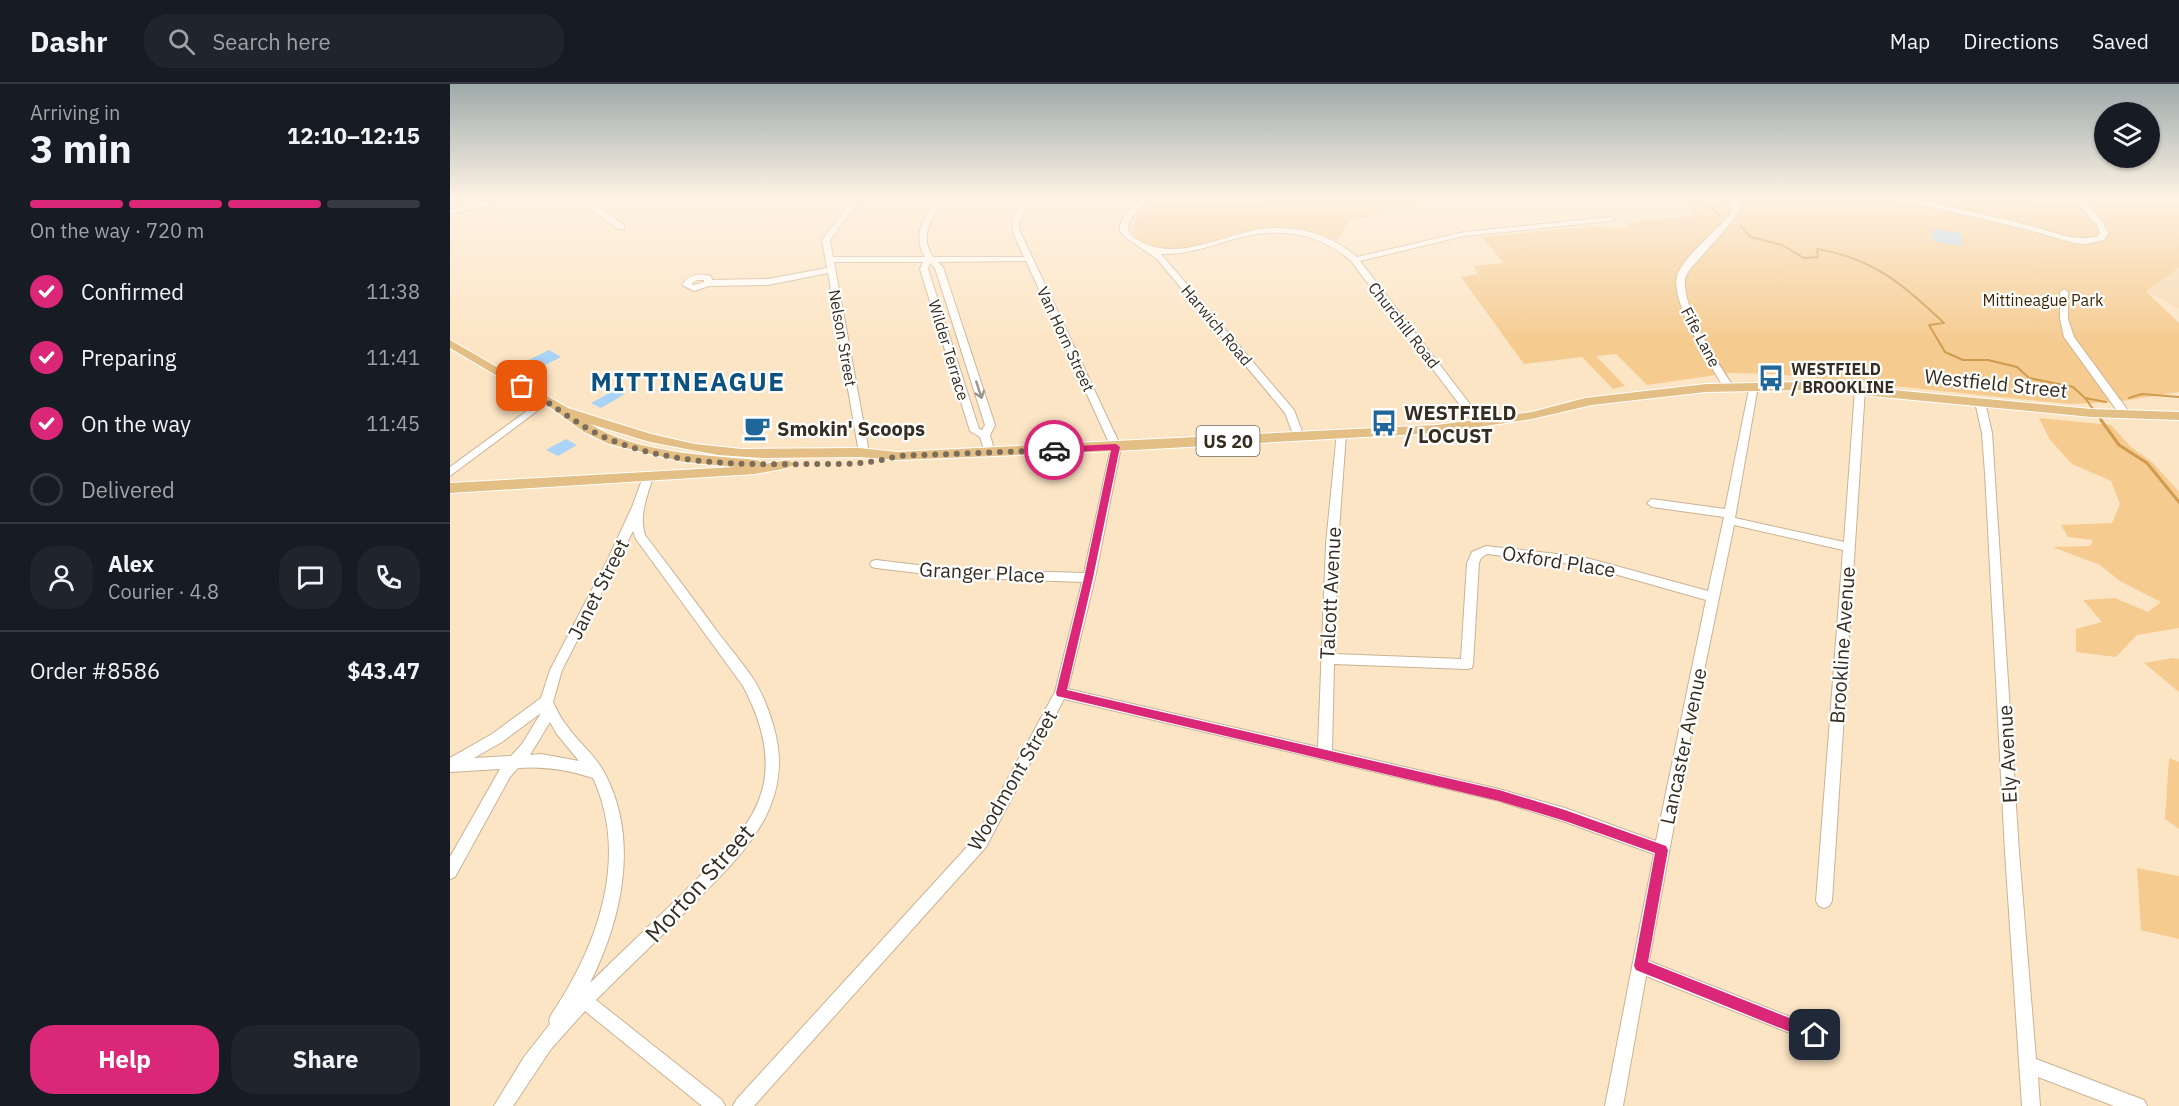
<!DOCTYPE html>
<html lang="en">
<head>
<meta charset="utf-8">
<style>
  :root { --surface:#171b24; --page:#20242c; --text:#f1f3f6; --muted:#9ea1a6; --line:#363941; --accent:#db2777 }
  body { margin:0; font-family:"IBM Plex Sans",sans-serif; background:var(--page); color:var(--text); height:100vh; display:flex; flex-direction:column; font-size:22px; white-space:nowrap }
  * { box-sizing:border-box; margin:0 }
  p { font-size:20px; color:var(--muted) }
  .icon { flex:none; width:33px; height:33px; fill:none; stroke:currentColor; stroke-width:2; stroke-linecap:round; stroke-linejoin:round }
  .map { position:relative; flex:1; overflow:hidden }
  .drawer { display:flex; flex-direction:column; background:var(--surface); width:450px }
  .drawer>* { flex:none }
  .tools { position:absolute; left:1644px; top:18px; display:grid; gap:12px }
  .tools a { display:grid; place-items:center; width:66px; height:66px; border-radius:50%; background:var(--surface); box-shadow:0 2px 4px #0004; font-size:30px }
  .pin { position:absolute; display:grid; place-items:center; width:51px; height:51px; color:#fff; margin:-26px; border-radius:12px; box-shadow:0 3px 9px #0006 }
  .courier { position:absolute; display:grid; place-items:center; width:60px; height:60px; margin:-30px; border:4px solid #db2777; border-radius:50%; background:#fff; color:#222; box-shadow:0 2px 8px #0007 }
  .headline em { font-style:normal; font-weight:700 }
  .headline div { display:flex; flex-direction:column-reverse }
  .headline { display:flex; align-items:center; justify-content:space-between; height:102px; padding:0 30px }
  h1 { font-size:39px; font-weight:700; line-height:45px }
  .bar { display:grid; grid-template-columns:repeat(4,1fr); gap:9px 6px; align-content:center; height:72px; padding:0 30px }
  .bar i { height:8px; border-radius:4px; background:var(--line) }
  .bar .active { background:var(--accent) }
  .bar p { grid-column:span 4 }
  .line { display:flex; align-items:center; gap:15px; padding:0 30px; border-top:2px solid var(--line) }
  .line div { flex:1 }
  .round { display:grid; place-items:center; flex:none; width:63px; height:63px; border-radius:24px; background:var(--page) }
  ol { padding:0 30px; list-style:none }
  li { display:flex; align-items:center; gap:18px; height:66px }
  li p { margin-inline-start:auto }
  li .icon { padding:6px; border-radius:50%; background:var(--accent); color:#fff; stroke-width:4 }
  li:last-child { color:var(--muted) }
  li i { width:33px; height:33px; border:3px solid var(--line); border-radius:50% }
  .button { display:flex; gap:12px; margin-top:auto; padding:12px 30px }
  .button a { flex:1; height:69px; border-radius:24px; background:var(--accent); color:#fff; font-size:24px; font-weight:700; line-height:69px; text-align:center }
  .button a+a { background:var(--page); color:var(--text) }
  header { display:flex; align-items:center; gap:36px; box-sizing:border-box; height:84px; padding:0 30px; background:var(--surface); border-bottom:2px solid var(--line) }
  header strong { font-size:28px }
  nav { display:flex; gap:33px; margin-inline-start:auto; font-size:21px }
  .search { width:420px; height:54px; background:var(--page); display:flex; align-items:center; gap:15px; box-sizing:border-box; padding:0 21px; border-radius:24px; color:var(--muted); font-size:22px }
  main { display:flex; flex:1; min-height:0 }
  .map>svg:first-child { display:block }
</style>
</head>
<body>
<header>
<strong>Dashr</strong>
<div class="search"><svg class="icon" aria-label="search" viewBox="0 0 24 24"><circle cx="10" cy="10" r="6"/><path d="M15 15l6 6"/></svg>Search here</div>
<nav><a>Map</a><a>Directions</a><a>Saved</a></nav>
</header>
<main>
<section class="drawer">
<div class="headline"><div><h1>3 min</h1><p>Arriving in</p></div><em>12:10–12:15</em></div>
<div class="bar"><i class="active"></i><i class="active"></i><i class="active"></i><i></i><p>On the way · 720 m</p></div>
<ol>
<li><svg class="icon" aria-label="check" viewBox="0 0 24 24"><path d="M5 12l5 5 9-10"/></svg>Confirmed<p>11:38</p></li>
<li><svg class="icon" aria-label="check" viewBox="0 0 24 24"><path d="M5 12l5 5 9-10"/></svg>Preparing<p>11:41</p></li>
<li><svg class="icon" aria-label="check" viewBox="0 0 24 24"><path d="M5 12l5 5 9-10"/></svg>On the way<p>11:45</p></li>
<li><i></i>Delivered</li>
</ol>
<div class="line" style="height:108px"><a class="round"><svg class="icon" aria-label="person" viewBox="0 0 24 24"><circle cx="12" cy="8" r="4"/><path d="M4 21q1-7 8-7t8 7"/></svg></a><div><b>Alex</b><p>Courier · 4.8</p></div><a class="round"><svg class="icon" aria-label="chat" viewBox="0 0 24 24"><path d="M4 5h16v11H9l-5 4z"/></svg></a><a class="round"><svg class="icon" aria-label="phone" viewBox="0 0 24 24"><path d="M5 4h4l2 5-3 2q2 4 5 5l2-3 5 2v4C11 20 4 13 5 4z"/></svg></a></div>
<div class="line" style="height:78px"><div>Order #8586</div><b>$43.47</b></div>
<div class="button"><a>Help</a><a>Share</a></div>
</section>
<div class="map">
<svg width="1729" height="1022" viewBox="0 0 1729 1022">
  <rect width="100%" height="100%" fill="#fce5c5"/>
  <path fill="#f6dab4" d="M1729 184V225L1696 207Z"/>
  <g fill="#f5cb90">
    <path d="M709 114H1015C996 116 976 117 957 120 938 124 920 137 902 135L887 156C861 146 833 142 805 145 775 149 698 189 682 145L686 134Z"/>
    <path d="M1237 114H1729V184L1696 207 1729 239V308L1666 318 1619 320 1325 290 1280 289 1197 301 1166 270 1146 272 1175 302 1163 305 1132 273 1074 280 1011 193 1028 190 1024 182 1054 179 1031 153 1145 142 1165 145 1174 144 1180 138 1242 132Z"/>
    <path d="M1589 334 1661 341 1681 363 1703 379 1729 408V544L1687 551 1666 573 1626 568V545L1652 538 1633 516 1665 514 1698 528 1711 518 1670 497 1650 481 1603 463 1640 462 1643 456 1618 453 1611 441 1662 439 1670 420 1661 397 1622 380 1600 356Z"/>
    <path d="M1723 574 1729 575V608L1694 579Z"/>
    <path d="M1719 674 1729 678V745L1715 735Z"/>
    <path d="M1687 784 1729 792V855L1691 846Z"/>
  </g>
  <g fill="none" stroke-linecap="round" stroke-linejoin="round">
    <g stroke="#cf9b4e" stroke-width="2">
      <path d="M1262 114V124L1270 132"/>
      <path d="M1291 142 1301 153 1332 161 1354 174 1368 173 1367 165C1423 174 1454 201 1494 239L1479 241 1495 268 1513 276H1538L1567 283 1579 294 1623 303 1635 314 1652 337"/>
      <path d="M1635 314 1656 318"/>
      <path d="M1679 314 1692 310 1729 313"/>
    </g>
    <path stroke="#cf9b4e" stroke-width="3" d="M1651 336 1669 361 1697 379 1729 418"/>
  </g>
  <g fill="#aad3f8">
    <path d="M1483 145 1511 149 1512 162 1482 157Z"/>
    <path d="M99 266 111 273 87 285 75 278Z"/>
    <path d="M165 306 175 310 151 324 141 319Z"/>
    <path d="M116 355 127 361 108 372 96 366Z"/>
  </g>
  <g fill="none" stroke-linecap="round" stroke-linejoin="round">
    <g stroke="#cab395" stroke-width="2">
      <g id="minor">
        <path d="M54 114H70L0 130V126Z"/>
        <path d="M134 114H141L146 121 174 141V145H168L140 125Z"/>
        <path d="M405 114H412L380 156 383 173H475C461 151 475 133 488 114H495C483 133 468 152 483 173H574C560 142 558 144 574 114H582L569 138V145L671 363 645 494 618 605 868 663 876 460 887 348H895L896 350 888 460 885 570 1011 575 1017 479 1022 468 1036 462 1133 473 1258 507 1274 433 1202 423 1197 419 1202 415 1275 425 1300 300 1303 299 1308 302 1285 434 1394 458 1405 305 1410 302 1413 303 1415 305 1382 817 1379 822 1374 824 1369 822 1366 817 1393 466 1284 441 1239 660 1199 877 1371 945 1373 951 1371 957 1365 959 1196 892 1173 1022H1155L1204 770 1115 738 1049 717 614 615 536 763 304 1022H283L286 1016 526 753 605 608 632 498 502 493 426 484 422 483 420 480 422 477 426 476 502 485 634 489 661 363 576 177 488 178 493 183 545 341 540 351 545 369 540 372 535 369 530 353 520 347 470 185 473 178H384L419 369 414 372 409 369 378 189 318 201 259 202 244 207 232 201C239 190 249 189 261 192L262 196 318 195 377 184 372 156ZM480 179 485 184 535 341 532 346 529 345 478 185ZM247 196H254V198L244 201 241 200ZM1037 470 1133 481 1256 516 1206 757 1115 724 1049 705 882 666 884 580 1017 585 1022 584 1023 580 1029 479 1031 474Z"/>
        <path d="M693 114H701C690 127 664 141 688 156 730 182 781 144 826 144 857 144 884 153 907 173L1014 148 1161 133 1165 135 1161 137 1014 152 910 177 1033 337 1034 339 1029 342 1025 341 901 177C867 147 826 143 784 155 760 162 737 171 711 170L844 326 854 353 849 356 844 353 835 329 707 175 675 153 670 147V141L674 132Z"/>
        <path d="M1280 114H1288L1290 126 1280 140 1241 184C1237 189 1234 194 1235 201 1236 231 1267 277 1283 302L1278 305 1273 302C1260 280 1217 213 1228 189 1239 167 1264 150 1280 130L1282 126Z"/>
        <path d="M1444 114H1459C1498 123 1538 131 1577 141 1601 146 1623 159 1648 152L1650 149 1646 140 1623 114H1631L1652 137 1658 149 1654 156 1636 160 1624 159 1575 145Z"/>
        <path d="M1614 205 1618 208V235L1624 253 1679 328V332H1671L1614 253 1610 235V208Z"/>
        <path d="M96 313 101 316 99 318 0 392V383Z"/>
        <path d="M1530 315 1535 318 1542 349 1569 768 1586 975 1694 1016 1697 1022H1664L1588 993 1590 1022H1572L1555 768 1535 389 1532 349 1525 318Z"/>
        <path d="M198 389 203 393C197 413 189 430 195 451 219 483 243 514 266 546 278 562 291 577 302 593 312 608 319 626 324 644 345 719 296 767 247 816 214 850 180 882 146 916L272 1016 275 1022H252L135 927 101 965 63 1022H44L74 973 100 940 99 937 101 931C147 863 180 774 143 694 118 686 95 682 68 684L60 693 5 793 0 795V773L50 685 0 688V674L42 650 91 614 100 586 157 477 182 423 193 393ZM183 447 186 455 293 602C310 634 322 671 312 707 300 748 264 778 235 807 204 838 171 868 140 899 172 835 190 754 154 688 145 671 128 658 117 642 111 635 107 626 103 618L112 586ZM91 629 72 660 61 672 24 674 52 658ZM100 638 106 649 129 677 91 670 80 671Z"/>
      </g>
    </g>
    <g stroke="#fff" stroke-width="2">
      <path id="major" d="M0 256 118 324 201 350 245 360 292 365 409 364 447 368 987 341 1082 328 1135 314 1256 300 1359 298 1641 325 1729 328V336L1641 333 1359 306 1256 308 1142 321 1082 335 987 349 666 367 447 376 409 373 311 374 268 371 200 358 140 340C187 369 254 371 307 376L314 380 338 376 345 380 338 384 305 390 0 409V399L285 383 233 378 159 360 134 348 100 323 0 264Z"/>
    </g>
    <use href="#minor" fill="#fff" fill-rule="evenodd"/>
    <use href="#major" fill="#e3bf85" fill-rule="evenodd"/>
  </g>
  <defs><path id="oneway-shaft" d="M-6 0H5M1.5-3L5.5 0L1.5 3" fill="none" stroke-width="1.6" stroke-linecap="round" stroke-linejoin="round" transform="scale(1.5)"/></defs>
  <use stroke="#9a9690" href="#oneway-shaft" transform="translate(529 306) rotate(72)"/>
  <linearGradient id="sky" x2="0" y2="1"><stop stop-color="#9eaaaa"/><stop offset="0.44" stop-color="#fef3e5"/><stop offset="1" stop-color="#fef3e5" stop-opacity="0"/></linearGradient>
  <rect width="1729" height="258" fill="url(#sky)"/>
  <path fill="#db2777" d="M666 360 670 363 643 494 617 606 1049 706 1115 726 1216 762 1218 766 1198 878 1370 946 1372 951 1370 956 1365 958 1186 886 1184 882 1205 769 1115 737 1049 717 607 612 606 609 634 494 661 366 604 369 600 366 604 363Z"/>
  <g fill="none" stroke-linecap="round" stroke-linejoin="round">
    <path stroke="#7b6d5a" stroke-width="6" stroke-dasharray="0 10.8" d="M72 302C100 318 125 340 154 353 218 381 292 381 361 380 391 380 419 381 447 372L604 366"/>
  </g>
  <defs>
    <g id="bus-bare" transform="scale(2.07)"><path d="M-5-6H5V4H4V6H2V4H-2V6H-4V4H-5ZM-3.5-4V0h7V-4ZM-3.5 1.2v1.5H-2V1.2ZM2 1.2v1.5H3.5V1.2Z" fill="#1f669a" stroke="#fff" stroke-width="2.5" paint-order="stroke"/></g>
    <g id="cafe-bare" transform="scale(2.07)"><path d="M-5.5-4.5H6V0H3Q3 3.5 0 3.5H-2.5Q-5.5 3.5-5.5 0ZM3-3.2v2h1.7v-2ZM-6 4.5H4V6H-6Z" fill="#1f669a" stroke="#fff" stroke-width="2.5" paint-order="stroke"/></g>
  </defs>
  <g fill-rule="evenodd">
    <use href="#bus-bare" x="1321" y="294"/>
    <use href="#bus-bare" x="934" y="339"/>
    <use href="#cafe-bare" x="307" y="344"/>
  </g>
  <g text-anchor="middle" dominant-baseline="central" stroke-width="4.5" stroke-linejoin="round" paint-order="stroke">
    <g font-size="16" fill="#3e2906" stroke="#fff">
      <text x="1593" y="216">Mittineague Park</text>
    </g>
    <g font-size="16" fill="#362d21" stroke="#fff">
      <text transform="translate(767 241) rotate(50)">Harwich Road</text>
      <text transform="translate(954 241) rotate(52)">Churchill Road</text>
      <text transform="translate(1251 253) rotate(62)">Fife Lane</text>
      <text transform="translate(393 254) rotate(80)">Nelson Street</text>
      <text transform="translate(616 255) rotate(65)">Van Horn Street</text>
      <text transform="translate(499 266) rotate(73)">Wilder Terrace</text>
    </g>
    <g font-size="16" font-weight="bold" fill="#362d21" stroke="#fff" text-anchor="start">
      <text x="1341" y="285">WESTFIELD<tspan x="1341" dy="18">/ BROOKLINE</tspan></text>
    </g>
    <rect fill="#fff" stroke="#726c64" stroke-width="1.5" x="746.5" y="342" width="63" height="30" rx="4.5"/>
    <g font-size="18" font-weight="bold" fill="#362d21">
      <text x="778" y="357">US 20</text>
    </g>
    <g font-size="20" fill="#362d21" stroke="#fff">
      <text transform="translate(1546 299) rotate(6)">Westfield Street</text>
      <text transform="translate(1109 477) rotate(9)">Oxford Place</text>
      <text transform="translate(532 488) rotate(3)">Granger Place</text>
      <text transform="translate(148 505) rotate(-63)">Janet Street</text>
      <text transform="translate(880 509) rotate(-87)">Talcott Avenue</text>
      <text transform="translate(1392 561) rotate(-86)">Brookline Avenue</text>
      <text transform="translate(1233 662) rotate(-78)">Lancaster Avenue</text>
      <text transform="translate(1557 670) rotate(-93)">Ely Avenue</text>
      <text transform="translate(562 696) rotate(-60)">Woodmont Street</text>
    </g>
    <g font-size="20" font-weight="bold" fill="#362d21" stroke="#fff" text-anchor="start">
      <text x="954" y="328">WESTFIELD<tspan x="954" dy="23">/ LOCUST</tspan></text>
      <text x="327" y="344">Smokin' Scoops</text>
    </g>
    <g font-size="24" fill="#362d21" stroke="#fff">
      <text transform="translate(249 799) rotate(-48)">Morton Street</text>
    </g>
    <g font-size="26" font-weight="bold" letter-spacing="1.5" fill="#0d5180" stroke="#fff">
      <text x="238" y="297">MITTINEAGUE</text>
    </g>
  </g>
</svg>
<div class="tools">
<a><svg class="icon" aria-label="layers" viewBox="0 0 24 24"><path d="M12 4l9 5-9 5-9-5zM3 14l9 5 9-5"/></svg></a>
</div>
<div class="pin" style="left:72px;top:302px;background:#ea580c"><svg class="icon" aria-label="bag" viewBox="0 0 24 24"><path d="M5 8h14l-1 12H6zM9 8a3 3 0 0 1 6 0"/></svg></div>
<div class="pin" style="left:1365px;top:951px;background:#1f2937"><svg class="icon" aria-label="home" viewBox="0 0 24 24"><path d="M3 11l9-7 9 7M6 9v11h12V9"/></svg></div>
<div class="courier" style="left:604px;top:366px"><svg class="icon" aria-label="car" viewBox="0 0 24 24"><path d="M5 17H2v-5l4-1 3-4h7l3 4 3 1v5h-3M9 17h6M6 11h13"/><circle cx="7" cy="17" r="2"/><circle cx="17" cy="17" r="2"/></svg></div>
</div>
</main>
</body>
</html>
